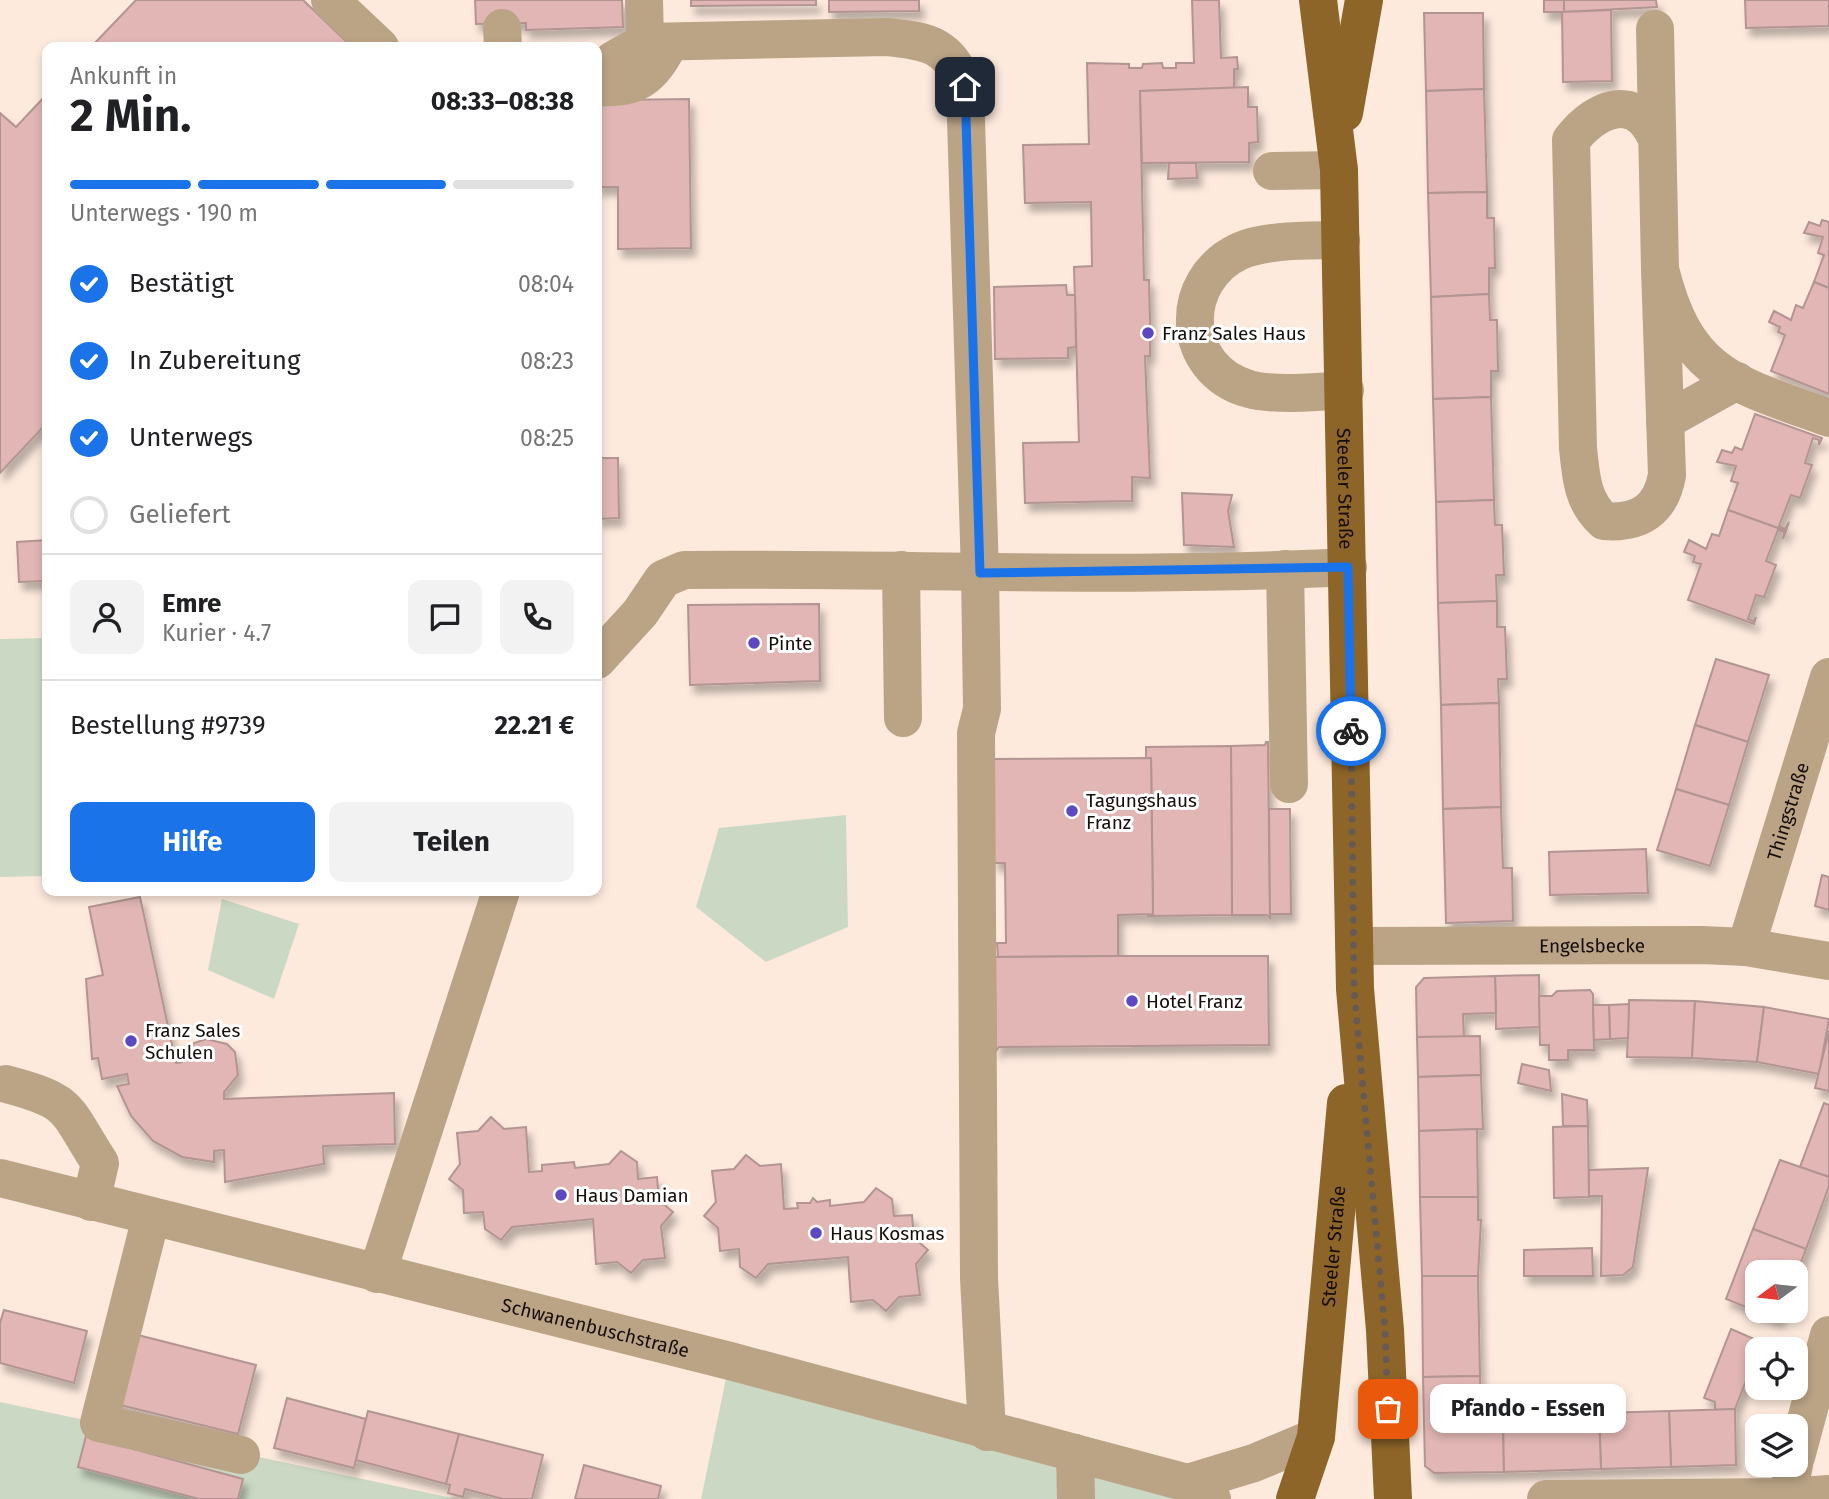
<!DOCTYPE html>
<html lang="de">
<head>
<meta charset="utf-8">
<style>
  :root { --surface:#fff; --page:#f2f2f2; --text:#202124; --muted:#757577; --line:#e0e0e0; --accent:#1a73e8 }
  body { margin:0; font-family:"Fira Sans",sans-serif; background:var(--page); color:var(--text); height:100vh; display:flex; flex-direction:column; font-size:26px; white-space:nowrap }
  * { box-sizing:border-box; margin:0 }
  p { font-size:23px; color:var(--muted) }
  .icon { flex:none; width:38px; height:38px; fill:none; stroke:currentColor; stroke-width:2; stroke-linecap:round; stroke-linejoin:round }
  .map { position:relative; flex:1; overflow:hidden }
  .details { position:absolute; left:42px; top:42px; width:560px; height:854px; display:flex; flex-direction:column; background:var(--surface); border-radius:14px; box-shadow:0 4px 10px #0003 }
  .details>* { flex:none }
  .needle { width:46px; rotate:255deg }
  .fabs { position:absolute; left:1745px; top:1260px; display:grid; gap:14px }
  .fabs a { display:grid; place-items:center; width:63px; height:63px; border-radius:14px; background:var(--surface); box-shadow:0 4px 10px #0003; font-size:35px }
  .pin { position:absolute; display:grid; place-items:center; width:60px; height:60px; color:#fff; margin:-30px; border-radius:14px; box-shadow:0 4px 10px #0006 }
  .courier { position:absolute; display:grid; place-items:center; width:70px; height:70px; margin:-35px; border:5px solid #1a73e8; border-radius:50%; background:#fff; color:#222; box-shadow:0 2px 9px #0007 }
  .bubble { position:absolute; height:49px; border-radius:14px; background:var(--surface); box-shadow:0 4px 10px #0003; font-size:23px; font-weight:700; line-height:49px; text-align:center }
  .headline em { font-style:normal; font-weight:700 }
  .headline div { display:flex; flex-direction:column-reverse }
  .headline { display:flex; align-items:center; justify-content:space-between; height:119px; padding:0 28px }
  h1 { font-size:46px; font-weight:700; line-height:52px }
  .bar { display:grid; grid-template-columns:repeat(4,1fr); gap:10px 7px; align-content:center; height:84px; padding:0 28px }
  .bar i { height:9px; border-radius:5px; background:var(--line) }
  .bar .selected { background:var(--accent) }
  .bar p { grid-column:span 4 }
  .line { display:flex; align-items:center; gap:18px; padding:0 28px; border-top:2px solid var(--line) }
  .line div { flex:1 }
  .round { display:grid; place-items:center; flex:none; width:74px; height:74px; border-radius:14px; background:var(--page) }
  ol { padding:0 28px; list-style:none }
  li { display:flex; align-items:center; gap:21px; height:77px }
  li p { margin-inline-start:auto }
  li .icon { padding:7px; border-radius:50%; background:var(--accent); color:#fff; stroke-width:4 }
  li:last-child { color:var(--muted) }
  li i { width:38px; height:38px; border:4px solid var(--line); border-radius:50% }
  .button { display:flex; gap:14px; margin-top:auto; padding:14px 28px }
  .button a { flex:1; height:80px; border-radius:14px; background:var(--accent); color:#fff; font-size:28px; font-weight:700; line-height:80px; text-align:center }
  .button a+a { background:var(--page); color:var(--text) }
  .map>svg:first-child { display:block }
</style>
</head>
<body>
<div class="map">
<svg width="1829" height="1499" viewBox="0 0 1829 1499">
  <defs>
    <filter id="shadow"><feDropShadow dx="4.5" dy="8" stdDeviation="3.5" flood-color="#0004"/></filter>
  </defs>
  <rect width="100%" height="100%" fill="#feeadd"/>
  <g fill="#cbd9c4">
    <path d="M47 638V876L0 877V639Z"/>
    <path d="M846 815 848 927 766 962 696 907 719 828Z"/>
    <path d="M222 899 299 924 274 999 208 970Z"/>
    <path d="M729 1364 1223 1499H701Z"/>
    <path d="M0 1402 457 1499H0Z"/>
  </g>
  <g fill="#e1b6b4" stroke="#b29593" stroke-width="2" filter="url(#shadow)">
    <path d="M136 0H303L352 47H91Z"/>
    <path d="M475 0H622L623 27 526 30V23L476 24Z"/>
    <path d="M691 0H816V5L691 6Z"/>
    <path d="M829 0H919V11L829 12Z"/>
    <path d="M1192 0H1219L1221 58 1237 57 1238 69H1234V89L1140 91 1144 280H1149L1150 319V356H1145L1150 478 1132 477V501L1025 503 1023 443 1079 442 1074 267 1092 266 1091 202 1025 203 1023 145 1089 144 1087 63 1129 64V68H1142L1143 64 1162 63 1163 68H1176V63H1194Z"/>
    <rect x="1544" y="0" width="20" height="12"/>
    <path d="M1564 0H1656L1657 7 1564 12Z"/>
    <path d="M1745 0H1829V26L1746 28Z"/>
    <path d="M1611 10 1612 81 1563 82 1562 12Z"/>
    <path d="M1424 13H1483L1484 89 1426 91Z"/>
    <path d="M1248 87V107H1257L1258 142 1249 143V162L1142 163 1140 91Z"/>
    <path d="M1484 89 1487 192 1428 193 1426 91Z"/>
    <path d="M47 94V423L0 473V113L16 127Z"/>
    <path d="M689 99 691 248 618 249V187H597V106L616 100Z"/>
    <path d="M1196 163 1197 178 1168 179 1169 163Z"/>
    <path d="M1487 192V218H1494L1495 268H1489V294L1431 297 1428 193Z"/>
    <path d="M1822 220 1829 222V288L1814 282 1824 255 1818 253 1823 237 1804 233 1809 222 1820 226Z"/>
    <path d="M1814 282 1829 288V394L1771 371 1785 335 1778 332 1780 327 1769 322 1774 311 1791 320 1796 305 1803 308Z"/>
    <path d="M1066 285 1067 295H1075L1076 347 1068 348V358L995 359 994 287Z"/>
    <path d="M1489 294 1490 320H1497L1498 371H1491V397L1433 399 1431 297Z"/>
    <path d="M1491 397 1494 500 1436 502 1433 399Z"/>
    <path d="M1755 414 1822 438 1819 445V440L1813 438 1805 463 1812 465 1800 498 1791 495 1779 526 1785 529 1789 522 1786 531 1728 510 1738 483 1731 481 1736 466 1717 462 1722 450 1732 453 1735 447 1742 450Z"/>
    <path d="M597 458H618L619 518 597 519Z"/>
    <path d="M1182 493 1232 495 1228 511 1234 547 1184 545Z"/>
    <path d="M1494 500 1495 525H1502L1504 575H1496L1497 601 1438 603 1436 502Z"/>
    <path d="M1728 510 1786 531 1783 539 1784 532 1778 530 1766 561 1776 565 1764 597 1756 595 1748 619 1753 621 1756 617 1754 624 1688 600 1701 564 1693 562 1695 556 1684 552 1689 540 1706 549 1712 534 1719 536Z"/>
    <path d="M47 540V581L19 582 17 542Z"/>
    <path d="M1497 601V627H1505L1507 679H1498L1499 703 1441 705 1438 603Z"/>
    <path d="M819 604 820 681 690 685 688 605Z"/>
    <path d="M1716 659 1769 675 1748 742 1695 725Z"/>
    <path d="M1499 703 1501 807 1443 809 1441 705Z"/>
    <path d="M1695 725 1748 742 1729 805 1676 789Z"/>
    <path d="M1266 742H1268L1270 918 1267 915H1232L1231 746 1265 745Z"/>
    <path d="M1231 746 1232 915 1147 916 1153 914 1151 758H1146V747Z"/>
    <path d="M1151 758 1153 914 1118 915V956L998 957 997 943H1006L1005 863H994L993 759Z"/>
    <path d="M1676 789 1729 805 1710 866 1657 850Z"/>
    <path d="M1501 807 1503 868H1512L1513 921 1446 923 1443 809Z"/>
    <path d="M1269 809H1290L1291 914H1270Z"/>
    <path d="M1646 849 1648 893 1550 895 1549 852Z"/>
    <path d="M1822 875 1829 877V910L1815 906Z"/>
    <path d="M140 897 176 1063 182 1062 194 1043 206 1039 227 1044 235 1052 238 1075 224 1092V1099L394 1093 395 1144 323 1146 324 1164 225 1182 224 1150 214 1151V1162L182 1157 153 1141 131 1116 117 1086 129 1084 127 1074 102 1079 98 1058 92 1059 86 979 103 975 89 907Z"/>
    <path d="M1118 956H1268L1269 1045 999 1047 996 1051 995 957Z"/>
    <path d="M1539 975 1540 1027 1496 1029 1495 976Z"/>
    <path d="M1495 976 1496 1013 1463 1014 1464 1037H1417L1416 987 1424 978Z"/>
    <path d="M1590 990 1593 994 1594 1050H1568V1060H1549V1045H1540L1539 996H1552L1557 991Z"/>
    <path d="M1629 1000 1695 1001 1692 1058 1627 1057Z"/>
    <path d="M1695 1001 1764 1007 1757 1062 1692 1058Z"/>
    <path d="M1629 1004 1628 1038 1610 1039 1609 1005Z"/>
    <path d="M1593 1005H1609L1610 1039 1594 1040Z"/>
    <path d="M1764 1007 1829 1019 1819 1074 1757 1062Z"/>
    <path d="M1829 1031V1091L1815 1088Z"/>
    <path d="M1480 1036 1481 1075 1418 1077 1417 1037Z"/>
    <path d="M1522 1064 1549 1070 1551 1091 1518 1083Z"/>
    <path d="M1481 1075 1483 1129 1419 1131 1418 1077Z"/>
    <path d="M1562 1094 1587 1100 1588 1126H1563Z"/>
    <path d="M1824 1103 1829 1105V1177L1800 1167Z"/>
    <path d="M491 1117 504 1129 526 1127 529 1172 542 1171V1165L574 1162 575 1168 609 1164 621 1151 637 1162 638 1179 657 1177 659 1200 673 1212 661 1226 665 1258 643 1260 631 1273 617 1262 596 1264 593 1219 512 1227 501 1240 485 1229 483 1212 464 1213 463 1190 449 1179 460 1164 457 1133 478 1131Z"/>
    <path d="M1588 1126 1589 1197 1554 1198 1553 1127Z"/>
    <path d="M1477 1129 1478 1197H1420L1419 1131Z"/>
    <path d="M746 1155 760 1166 781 1164 784 1209 798 1208 797 1203H810L813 1198 817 1202 830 1200V1206L864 1202 876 1188 892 1199 894 1216 912 1215 914 1238 928 1250 916 1264 920 1295 899 1297 886 1311 873 1300 851 1302 848 1257 768 1264 756 1278 740 1267 739 1249 720 1251 718 1228 704 1216 716 1202 712 1171 734 1169Z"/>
    <path d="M1780 1160 1829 1177V1186L1806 1249 1753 1229Z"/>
    <path d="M1648 1168 1633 1267 1623 1275 1601 1276 1602 1196H1589V1170Z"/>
    <path d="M1420 1197H1478V1220H1481L1478 1276H1422Z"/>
    <path d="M1753 1229 1806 1249 1796 1275V1272H1757V1311H1782L1778 1320 1726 1299Z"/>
    <path d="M1592 1248 1593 1276H1524V1250Z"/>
    <path d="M1422 1276H1478L1480 1376 1423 1377Z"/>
    <path d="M4 1310 87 1331 74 1383 0 1363V1323Z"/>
    <path d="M1731 1329 1761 1342 1735 1409 1715 1410V1402L1704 1398Z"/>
    <path d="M130 1333 256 1365 238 1434 112 1403Z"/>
    <path d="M1480 1376 1481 1421 1503 1419 1504 1472 1434 1473 1425 1466 1423 1377Z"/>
    <path d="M287 1398 366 1419 354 1468 274 1448Z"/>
    <path d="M1735 1409 1736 1465 1671 1467 1669 1411Z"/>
    <path d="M368 1411 459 1434 446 1484 356 1460Z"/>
    <path d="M1669 1411 1671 1467 1601 1469 1599 1413Z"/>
    <path d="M1599 1413 1601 1469 1504 1472 1503 1419Z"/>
    <path d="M459 1434 543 1455 532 1499H503L465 1489 463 1497 448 1493 450 1485 446 1484Z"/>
    <path d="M86 1436 243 1479 238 1499H199L78 1467Z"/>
    <path d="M584 1465 661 1486 658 1499H575Z"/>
  </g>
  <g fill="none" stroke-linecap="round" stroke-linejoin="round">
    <g stroke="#bba486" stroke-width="38">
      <path d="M330 0 380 47"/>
      <path d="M644 0 645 42"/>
      <path d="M502 28 503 47"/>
      <path d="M1655 29 1660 269C1686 376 1735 384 1829 418"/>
      <path d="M597 78 613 60 645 42 887 37C930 41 950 46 965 87L980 573 982 709 976 733 979 1278 987 1432"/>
      <path d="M597 87C638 90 652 77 670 42"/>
      <path d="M1655 135C1633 91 1595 110 1571 140L1578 448C1581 477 1582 501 1604 521 1639 524 1661 510 1667 475L1660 269"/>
      <path d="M1272 171 1339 170"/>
      <path d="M1341 240C1310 241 1268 239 1240 251 1177 280 1180 370 1249 389 1274 396 1318 392 1345 390"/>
      <path d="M1665 421 1737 381"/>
      <path d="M1285 569 1289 784"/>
      <path d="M901 570 903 718"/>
      <path d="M597 660 640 613 663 579 684 570C905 568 1127 579 1348 567"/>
      <path id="s1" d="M1354 946 1702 945 1746 947 1829 961"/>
      <path id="s2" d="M1746 947 1829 677"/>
      <path d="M6 1084C74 1102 64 1108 100 1163L91 1202"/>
      <path id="s3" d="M0 1178 730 1361 1075 1453 1188 1483 1212 1499"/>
      <path d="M151 1217 99 1423 241 1455"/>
      <path d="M377 1274 501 891"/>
      <path d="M1075 1453 1076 1499"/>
      <path d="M1796 1457 1829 1335"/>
      <path d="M1188 1483 1254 1463 1316 1437"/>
      <path d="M1787 1497 1829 1494"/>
      <path d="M1546 1499 1787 1497 1794 1465"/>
    </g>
    <g stroke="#8e6528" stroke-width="38">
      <path id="s4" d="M1318 0 1339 170 1355 989 1385 1330 1393 1499"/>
      <path d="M1344 113 1364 0"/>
      <path id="s5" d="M1295 1499 1316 1437 1346 1103"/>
    </g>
  </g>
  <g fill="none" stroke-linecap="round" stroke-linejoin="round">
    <path stroke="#675a53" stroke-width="7" stroke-dasharray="0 12.6" d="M1351 731 1354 989 1385 1330 1388 1409"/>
    <path stroke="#1a73e8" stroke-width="9" d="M965 87 980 573 1348 567 1351 731"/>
  </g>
  <g fill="#5c49c1" stroke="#fff" stroke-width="2.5">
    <circle cx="1148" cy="333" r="7"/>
    <circle cx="754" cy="643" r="7"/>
    <circle cx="1072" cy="811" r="7"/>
    <circle cx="1132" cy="1001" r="7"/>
    <circle cx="131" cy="1041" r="7"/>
    <circle cx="561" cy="1195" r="7"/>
    <circle cx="816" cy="1233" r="7"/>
  </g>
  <g text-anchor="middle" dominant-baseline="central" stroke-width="6" stroke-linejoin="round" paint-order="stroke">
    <g font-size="19" fill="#150d08" stroke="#fff" text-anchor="start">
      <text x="1162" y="333">Franz Sales Haus</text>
      <text x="768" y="643">Pinte</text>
      <text x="1086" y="800">Tagungshaus<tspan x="1086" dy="22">Franz</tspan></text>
      <text x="1146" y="1001">Hotel Franz</text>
      <text x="145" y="1030">Franz Sales<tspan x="145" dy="22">Schulen</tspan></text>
      <text x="575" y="1195">Haus Damian</text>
      <text x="830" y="1233">Haus Kosmas</text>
    </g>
    <g font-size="19" fill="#150d08" stroke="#fff">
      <text stroke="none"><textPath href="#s4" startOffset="490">Steeler Straße</textPath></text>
      <text stroke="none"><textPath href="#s2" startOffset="142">Thingstraße</textPath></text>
      <text stroke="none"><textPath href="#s1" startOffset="238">Engelsbecke</textPath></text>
      <text stroke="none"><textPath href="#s5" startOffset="257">Steeler Straße</textPath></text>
      <text stroke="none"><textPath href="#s3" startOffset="614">Schwanenbuschstraße</textPath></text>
    </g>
  </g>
</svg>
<div class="fabs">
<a><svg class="needle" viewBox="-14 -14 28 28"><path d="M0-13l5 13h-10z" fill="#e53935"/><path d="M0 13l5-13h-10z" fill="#757577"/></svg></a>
<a><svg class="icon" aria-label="locate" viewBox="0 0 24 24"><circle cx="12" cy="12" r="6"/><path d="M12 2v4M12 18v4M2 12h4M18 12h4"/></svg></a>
<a><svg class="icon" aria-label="layers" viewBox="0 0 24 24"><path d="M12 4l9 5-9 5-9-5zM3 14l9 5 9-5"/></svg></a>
</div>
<div class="pin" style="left:1388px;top:1409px;background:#ea580c"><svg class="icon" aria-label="bag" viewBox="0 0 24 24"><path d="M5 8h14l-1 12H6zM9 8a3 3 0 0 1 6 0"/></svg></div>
<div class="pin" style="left:965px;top:87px;background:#1f2937"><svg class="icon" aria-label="home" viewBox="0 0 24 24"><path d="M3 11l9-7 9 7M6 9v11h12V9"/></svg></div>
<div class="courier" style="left:1351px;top:731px"><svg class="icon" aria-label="bike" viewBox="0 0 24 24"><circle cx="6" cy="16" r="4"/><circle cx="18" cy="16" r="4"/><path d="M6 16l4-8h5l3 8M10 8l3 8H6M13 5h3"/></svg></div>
<div class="bubble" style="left:1430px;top:1384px;width:196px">Pfando - Essen</div>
<section class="details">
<div class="headline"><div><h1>2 Min.</h1><p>Ankunft in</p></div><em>08:33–08:38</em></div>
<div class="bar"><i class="selected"></i><i class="selected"></i><i class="selected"></i><i></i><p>Unterwegs · 190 m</p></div>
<ol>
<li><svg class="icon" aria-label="check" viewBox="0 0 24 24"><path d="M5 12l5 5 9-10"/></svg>Bestätigt<p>08:04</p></li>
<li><svg class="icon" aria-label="check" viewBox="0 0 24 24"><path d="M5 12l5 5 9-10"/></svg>In Zubereitung<p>08:23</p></li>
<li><svg class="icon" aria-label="check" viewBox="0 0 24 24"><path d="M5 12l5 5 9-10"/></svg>Unterwegs<p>08:25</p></li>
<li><i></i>Geliefert</li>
</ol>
<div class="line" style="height:126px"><a class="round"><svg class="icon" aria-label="person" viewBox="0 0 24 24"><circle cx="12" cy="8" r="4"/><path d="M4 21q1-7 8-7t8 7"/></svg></a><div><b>Emre</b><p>Kurier · 4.7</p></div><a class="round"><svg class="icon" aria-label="chat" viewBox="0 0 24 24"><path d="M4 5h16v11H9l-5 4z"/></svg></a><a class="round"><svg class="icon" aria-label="phone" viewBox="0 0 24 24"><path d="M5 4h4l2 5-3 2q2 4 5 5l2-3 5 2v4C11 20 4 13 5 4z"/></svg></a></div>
<div class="line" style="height:91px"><div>Bestellung #9739</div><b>22.21 €</b></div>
<div class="button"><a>Hilfe</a><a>Teilen</a></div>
</section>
</div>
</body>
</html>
